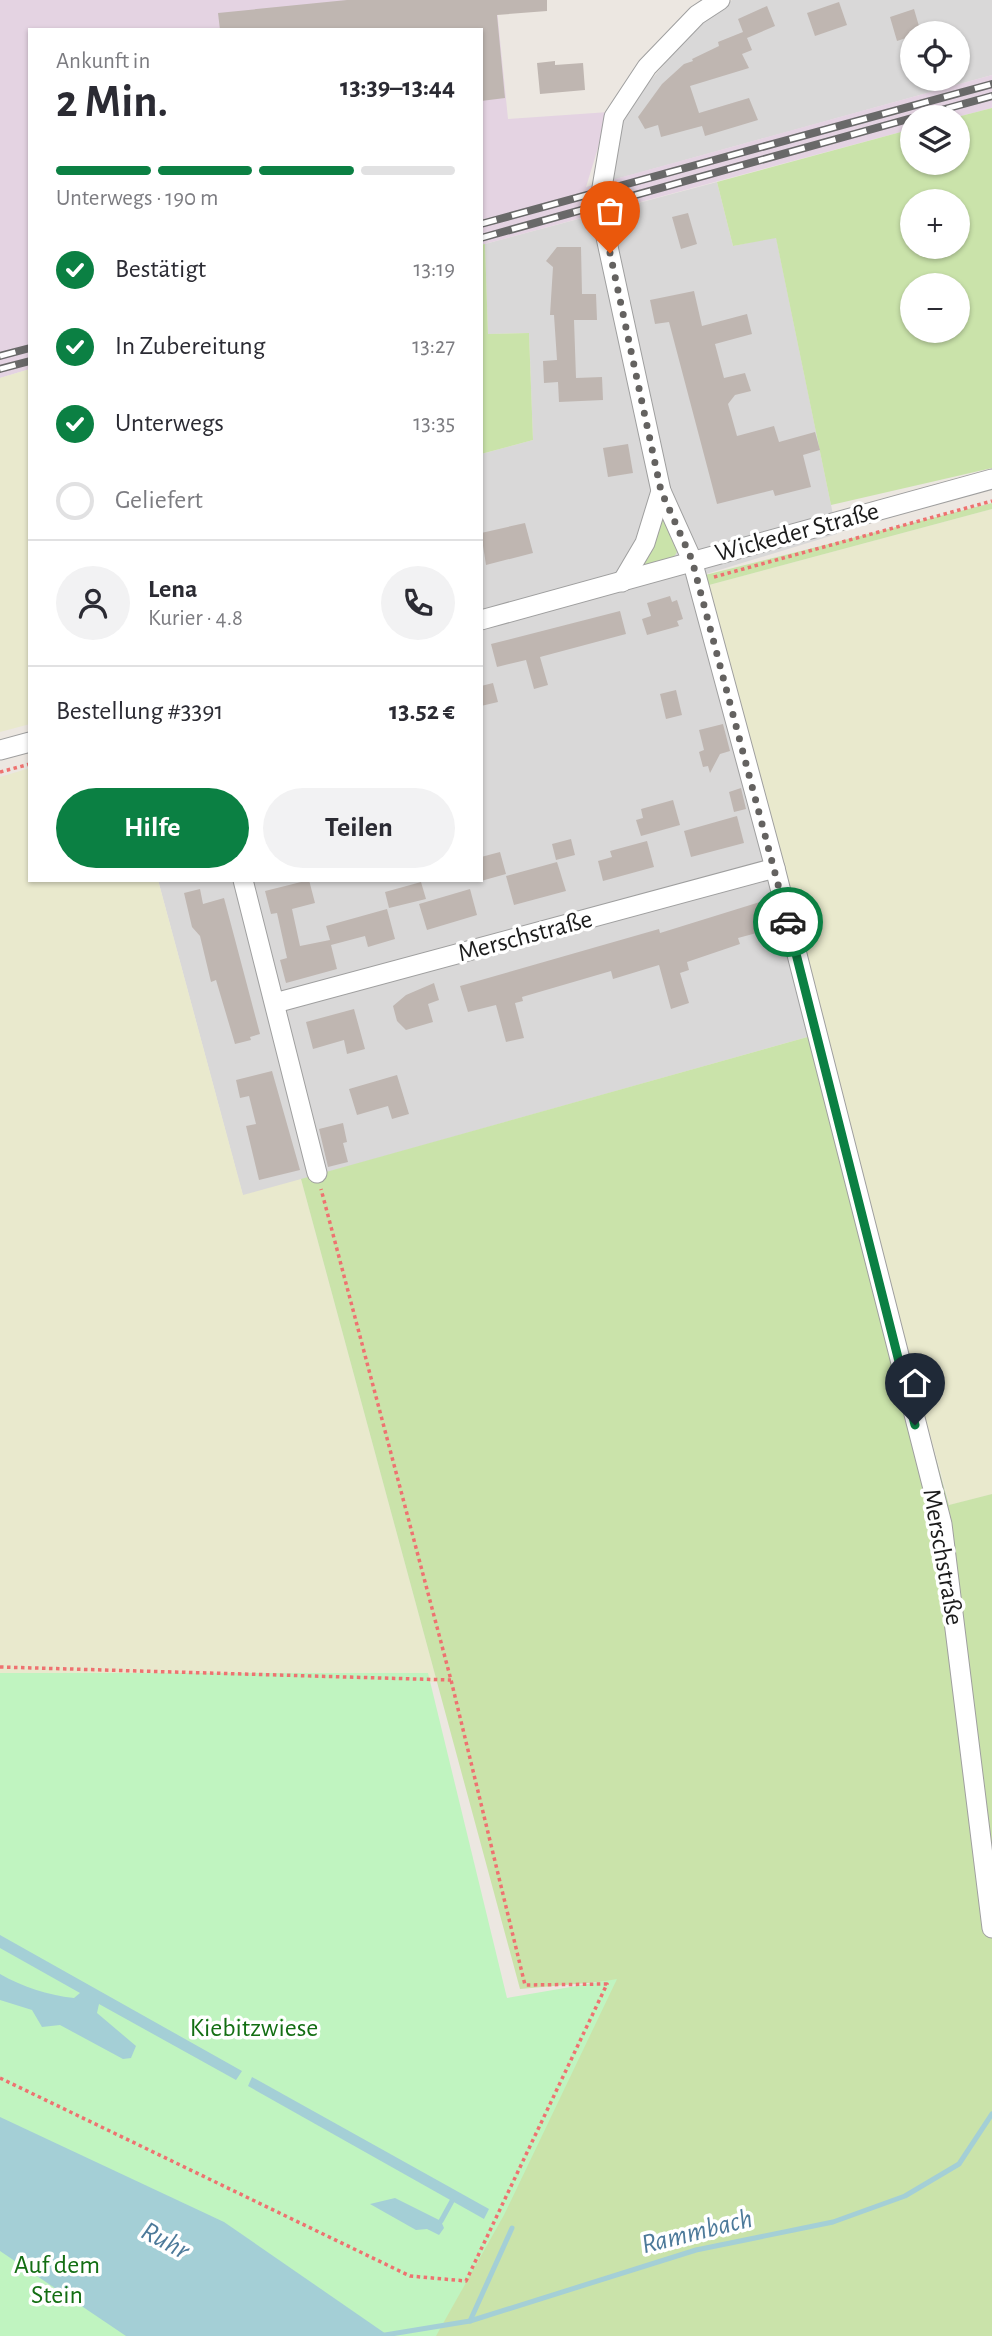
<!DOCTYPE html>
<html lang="de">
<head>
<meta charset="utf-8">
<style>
  :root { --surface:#fff; --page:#f2f2f3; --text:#2b2b33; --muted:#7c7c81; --line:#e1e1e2; --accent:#0b8043 }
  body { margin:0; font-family:"Alegreya Sans",sans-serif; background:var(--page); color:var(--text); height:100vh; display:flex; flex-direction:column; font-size:26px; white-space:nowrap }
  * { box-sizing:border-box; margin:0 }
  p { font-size:23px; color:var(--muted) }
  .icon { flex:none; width:38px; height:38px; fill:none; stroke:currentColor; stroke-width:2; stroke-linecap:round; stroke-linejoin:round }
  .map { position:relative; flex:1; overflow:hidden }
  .details { position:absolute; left:28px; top:28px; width:455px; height:854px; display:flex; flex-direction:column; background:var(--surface); border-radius:0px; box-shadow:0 2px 5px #0004 }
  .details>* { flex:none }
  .tools { position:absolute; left:900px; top:21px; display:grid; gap:14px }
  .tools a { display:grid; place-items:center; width:70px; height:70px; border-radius:50%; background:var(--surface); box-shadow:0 2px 5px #0004; font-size:35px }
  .pin { position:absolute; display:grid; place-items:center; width:60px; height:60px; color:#fff; margin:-72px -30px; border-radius:50% 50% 50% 0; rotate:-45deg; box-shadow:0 0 7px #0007 }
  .pin .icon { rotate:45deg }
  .courier { position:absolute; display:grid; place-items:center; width:70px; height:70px; margin:-35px; border:5px solid #0b8043; border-radius:50%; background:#fff; color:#222; box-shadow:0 2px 9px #0007 }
  .headline em { font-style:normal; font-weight:600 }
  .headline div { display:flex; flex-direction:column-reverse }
  .headline { display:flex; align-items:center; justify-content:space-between; height:119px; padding:0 28px }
  h1 { font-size:46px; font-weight:600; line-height:52px }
  .bar { display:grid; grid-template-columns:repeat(4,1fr); gap:10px 7px; align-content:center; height:84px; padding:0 28px }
  .bar i { height:9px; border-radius:5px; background:var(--line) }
  .bar .selected { background:var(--accent) }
  .bar p { grid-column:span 4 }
  .line { display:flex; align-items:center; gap:18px; padding:0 28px; border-top:2px solid var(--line) }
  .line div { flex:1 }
  .round { display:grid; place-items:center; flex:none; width:74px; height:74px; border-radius:37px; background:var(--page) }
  ol { padding:0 28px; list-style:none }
  li { display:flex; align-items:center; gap:21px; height:77px }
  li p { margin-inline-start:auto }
  li .icon { padding:7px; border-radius:50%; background:var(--accent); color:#fff; stroke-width:4 }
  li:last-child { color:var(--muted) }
  li i { width:38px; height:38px; border:4px solid var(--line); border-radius:50% }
  .cta { display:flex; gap:14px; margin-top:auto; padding:14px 28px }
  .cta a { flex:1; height:80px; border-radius:42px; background:var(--accent); color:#fff; font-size:28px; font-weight:600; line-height:80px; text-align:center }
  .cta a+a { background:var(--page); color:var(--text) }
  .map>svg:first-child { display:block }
</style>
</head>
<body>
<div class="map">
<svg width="992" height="2336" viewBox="0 0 992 2336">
  <rect width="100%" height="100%" fill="#ece7e1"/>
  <g fill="#d9d8d8" fill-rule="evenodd">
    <path d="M732 0H992V75L609 181 620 116 691 33ZM912 33H957V79H912Z"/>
    <path d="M717 182 733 246 776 237 837 534 690 579 811 1036 243 1196 158 880H481V454L533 440 529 333 488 334 485 244Z"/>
  </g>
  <path fill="#e4d3e2" d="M0 0H496L508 119 609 112 586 187 992 75V108L957 117H912V129L481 245V30H30V369L0 378Z"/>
  <g fill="#e9e9cd">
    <path d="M30 369V724L0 732V378Z"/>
    <path d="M992 509V1494L950 1505 898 1322 709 585Z"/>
    <path d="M30 768V880H158L243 1195 301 1179 437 1682 0 1676V777Z"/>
  </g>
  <g fill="#cae3aa" fill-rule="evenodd">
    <path d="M992 108V468L831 505 776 238 733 246 717 182 912 129V163H957V117ZM912 201H957V247H912ZM912 285H957V331H912Z"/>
    <path d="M485 244 488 334 529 333 533 440 481 454V245Z"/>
    <path d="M992 503V509L709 585 898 1322 949 1505 992 1494V2336H389L0 1909 505 2189 610 1981 520 1989 301 1179 811 1036 689 579Z"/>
    <path d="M664 515 678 550 674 557 638 567Z"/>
  </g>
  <path fill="#c0f4c0" d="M0 1673H428L507 1998 617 1979 504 2215 436 2336H0Z"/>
  <g fill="#a4cfd6">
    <path d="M0 1935 242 2071 236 2080 99 2004 97 2013 136 2046 131 2058 123 2059 60 2025 42 2027 32 2010 0 2000V1974C23 1987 47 1995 74 1998L80 1993 0 1948Z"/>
    <path d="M252 2077 489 2209 484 2219 248 2086Z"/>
    <path d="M0 2117 224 2222 389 2336H126L0 2251Z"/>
    <path d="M395 2198 441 2221 444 2228 439 2235 427 2229 416 2230 370 2204Z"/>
  </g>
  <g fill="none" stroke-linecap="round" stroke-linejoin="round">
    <g stroke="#a4cfd6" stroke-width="5">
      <path d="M441 2221 452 2201"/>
      <path d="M470 2321 512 2228"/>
      <path d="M379 2336 470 2321 696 2250 833 2222 905 2196 959 2164 992 2114"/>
    </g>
  </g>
  <g fill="#bfb6b1">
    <path d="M347 0H547V11L497 15 505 98 481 101V30H220L218 13Z"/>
    <path d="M839 2 847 25 815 36 807 13Z"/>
    <path d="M767 6 775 26 747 38 752 50 742 54 749 68 690 86 699 113 749 98 758 120 705 136 702 126 661 137 658 125 645 129 638 117 662 84 684 64 693 61 692 59 719 46 718 42 743 32 738 19Z"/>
    <path d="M914 9 921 33H912V36L897 41 890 17Z"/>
    <path d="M555 61V65L583 63 585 90 540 94 537 63Z"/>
    <path d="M688 213 697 244 681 249 672 217Z"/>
    <path d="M557 247H581L582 294H596L597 320H574L576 378 602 377 603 400 559 402 558 382 544 383 543 361 557 360 554 315H550L553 267 546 261Z"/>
    <path d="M694 291 702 326 747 314 752 334 715 344 724 378 745 373 751 391 735 395 728 404 737 436 774 426 779 442 815 432 820 450 803 455 811 487 775 496 773 490 717 504 669 322 655 324 650 300Z"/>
    <path d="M628 444 633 473 608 477 603 448Z"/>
    <path d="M525 523 533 553 486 565 481 533Z"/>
    <path d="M670 596 672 602 677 600 683 619 677 621 679 626 647 635 642 619 651 616 647 603Z"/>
    <path d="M620 611 626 634 540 657 548 685 534 689 526 660 497 667 491 644Z"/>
    <path d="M493 683 498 702 481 706V686Z"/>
    <path d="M676 690 682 715 666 719 660 694Z"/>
    <path d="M723 724 730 751 720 754 710 773 708 766 703 767 699 752 704 750 699 730Z"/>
    <path d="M741 788 746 809 734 812 729 792Z"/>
    <path d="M673 800 680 825 641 836 636 820 643 818 641 809Z"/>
    <path d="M737 816 744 843 691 857 684 831Z"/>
    <path d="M571 839 575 855 556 860 552 844Z"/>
    <path d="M647 841 654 867 603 881 598 861 612 857 610 851Z"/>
    <path d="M500 852 506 874 481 881V857Z"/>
    <path d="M557 862 566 891 514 905 506 876Z"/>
    <path d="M309 880 315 903 292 909 300 946 330 940 326 926 387 909 395 939 368 947 365 936 331 945 337 969 286 983 280 960 287 958 277 913 271 914 265 891Z"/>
    <path d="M421 882 426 899 389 908 385 892Z"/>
    <path d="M200 889 203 904 224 898 260 1034 250 1037 251 1040 235 1044 216 980 211 982 200 936 192 927 184 893Z"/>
    <path d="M470 889 477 915 427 930 419 904Z"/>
    <path d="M770 899 776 920 769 921 771 929 738 938 740 944 687 962 689 970 680 973 689 1003 671 1009 659 965 613 979 611 971 522 997 523 1001 515 1003 524 1038 506 1042 496 1005 468 1012 460 986 659 929 660 933Z"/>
    <path d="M434 983 439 1000 428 1004 433 1022 406 1030 397 1021 393 1006 406 995Z"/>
    <path d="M354 1009 365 1049 347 1054 344 1040 313 1049 306 1022Z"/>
    <path d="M272 1071 300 1170 259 1180 246 1126 256 1124 249 1096 240 1098 236 1080Z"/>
    <path d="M397 1075 409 1114 392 1119 388 1106 357 1115 349 1089Z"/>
    <path d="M343 1123 347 1142 343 1143 348 1162 328 1167 319 1129Z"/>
  </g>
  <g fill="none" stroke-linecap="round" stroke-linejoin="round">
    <g stroke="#9f9f9f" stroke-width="21">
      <g id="minor">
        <path d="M720 0 697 15 647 67 614 117 599 205 661 491 692 560 775 868 942 1524 992 1928"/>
        <path d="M622 582 645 543 661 491"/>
        <path d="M481 620 992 479"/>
        <path d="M0 750 30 742"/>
        <path d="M243 880 317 1173"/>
        <path d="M275 1003 775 868"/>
      </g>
    </g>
    <g stroke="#ee7270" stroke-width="3.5" stroke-dasharray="3.5 3.5" stroke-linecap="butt">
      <path d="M714 577 992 501"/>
      <path d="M0 772 30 764"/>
      <path d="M0 1667 451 1680"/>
      <path d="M0 2078 410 2276 466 2281 607 1984 525 1985 451 1680 321 1189"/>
    </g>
    <use href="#minor" stroke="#fff" stroke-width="19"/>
    <g stroke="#696969" stroke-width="8">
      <g id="rail">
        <path d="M916 117 992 96"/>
        <path d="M481 224 992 84"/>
        <path d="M481 238 912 118"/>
        <path d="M0 356 30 348"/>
        <path d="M0 369 30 361"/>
      </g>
    </g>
    <use href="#rail" stroke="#fff" stroke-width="5" stroke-dasharray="16" stroke-linecap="butt"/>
  </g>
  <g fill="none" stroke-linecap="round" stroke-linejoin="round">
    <path stroke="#646260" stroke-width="7" stroke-dasharray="0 12.6" d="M610 253 661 491 692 560 788 922"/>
    <path stroke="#0b8043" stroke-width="9" d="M788 922 915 1425"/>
  </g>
  <g text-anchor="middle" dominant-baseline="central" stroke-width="7" stroke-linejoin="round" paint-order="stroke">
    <g font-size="26" fill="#1b1b1b" stroke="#fff">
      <text transform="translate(797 532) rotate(-15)">Wickeder Straße</text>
      <text transform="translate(525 936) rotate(-15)">Merschstraße</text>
      <text transform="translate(943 1557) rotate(80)">Merschstraße</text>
    </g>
    <g font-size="26" fill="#136e13" stroke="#fff">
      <text x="254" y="2028">Kiebitzwiese</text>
      <text x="57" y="2265">Auf dem<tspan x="57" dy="30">Stein</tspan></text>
    </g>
    <g font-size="28" font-style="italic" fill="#4d7a9a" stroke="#fff">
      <text transform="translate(697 2232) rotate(-14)">Rammbach</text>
      <text transform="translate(165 2241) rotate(28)">Ruhr</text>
    </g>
  </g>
</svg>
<div class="tools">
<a><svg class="icon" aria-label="locate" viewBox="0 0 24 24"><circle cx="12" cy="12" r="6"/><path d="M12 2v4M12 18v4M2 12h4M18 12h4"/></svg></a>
<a><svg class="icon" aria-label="layers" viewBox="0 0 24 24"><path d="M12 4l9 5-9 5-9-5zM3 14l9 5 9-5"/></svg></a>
<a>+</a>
<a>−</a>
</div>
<div class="pin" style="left:610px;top:253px;background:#ea580c"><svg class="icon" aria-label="bag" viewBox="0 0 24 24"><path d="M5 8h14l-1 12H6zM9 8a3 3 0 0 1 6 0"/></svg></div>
<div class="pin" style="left:915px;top:1425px;background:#1f2937"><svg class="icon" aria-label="home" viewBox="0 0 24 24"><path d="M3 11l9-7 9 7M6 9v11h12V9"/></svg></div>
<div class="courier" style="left:788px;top:922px"><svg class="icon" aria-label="car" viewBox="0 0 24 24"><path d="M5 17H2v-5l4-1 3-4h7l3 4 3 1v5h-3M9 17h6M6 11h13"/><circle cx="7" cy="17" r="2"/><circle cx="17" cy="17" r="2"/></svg></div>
<section class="details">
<div class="headline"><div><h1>2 Min.</h1><p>Ankunft in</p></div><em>13:39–13:44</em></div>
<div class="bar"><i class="selected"></i><i class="selected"></i><i class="selected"></i><i></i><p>Unterwegs · 190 m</p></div>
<ol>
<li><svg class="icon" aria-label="check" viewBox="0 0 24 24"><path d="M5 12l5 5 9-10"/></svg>Bestätigt<p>13:19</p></li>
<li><svg class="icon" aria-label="check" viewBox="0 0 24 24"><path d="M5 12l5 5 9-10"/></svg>In Zubereitung<p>13:27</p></li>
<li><svg class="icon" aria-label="check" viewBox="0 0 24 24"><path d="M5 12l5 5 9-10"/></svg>Unterwegs<p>13:35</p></li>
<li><i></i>Geliefert</li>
</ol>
<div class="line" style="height:126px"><a class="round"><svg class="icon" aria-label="person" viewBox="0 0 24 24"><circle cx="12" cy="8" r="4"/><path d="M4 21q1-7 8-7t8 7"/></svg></a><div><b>Lena</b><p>Kurier · 4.8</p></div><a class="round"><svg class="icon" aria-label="phone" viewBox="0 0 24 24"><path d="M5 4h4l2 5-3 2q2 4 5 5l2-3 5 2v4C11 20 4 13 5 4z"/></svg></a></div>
<div class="line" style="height:91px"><div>Bestellung #3391</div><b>13.52 €</b></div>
<div class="cta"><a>Hilfe</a><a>Teilen</a></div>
</section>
</div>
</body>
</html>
